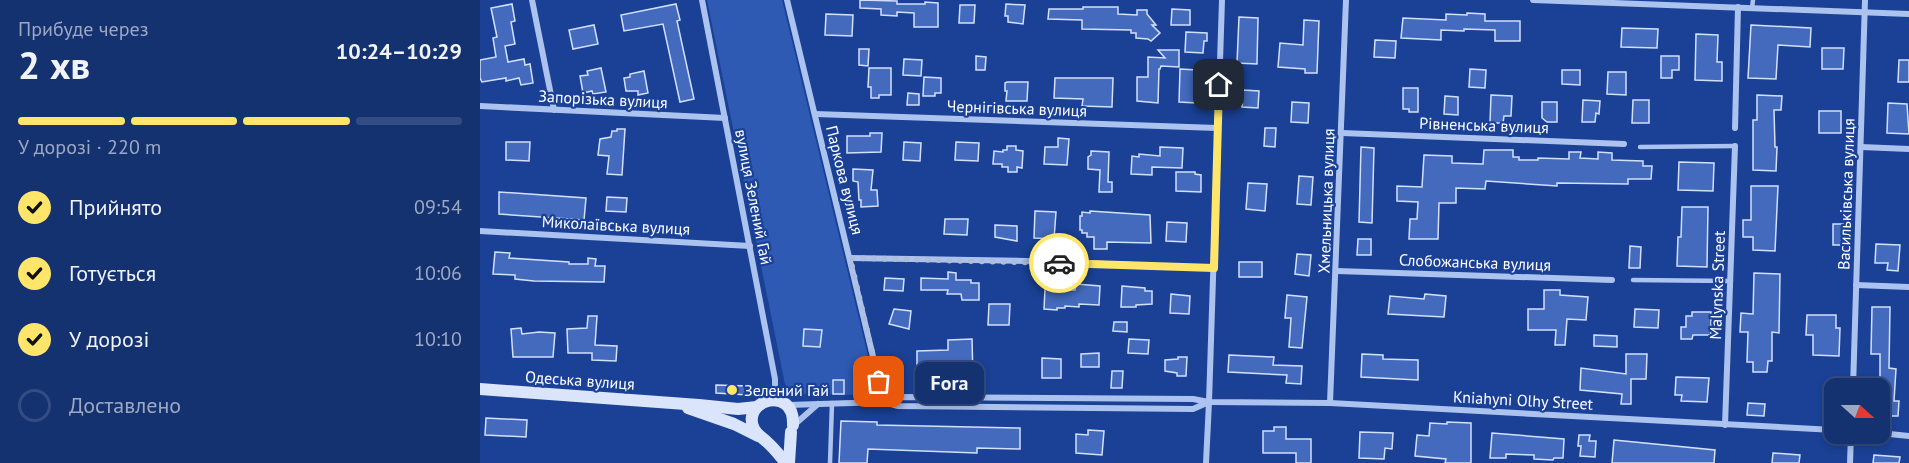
<!DOCTYPE html>
<html lang="uk">
<head>
<meta charset="utf-8">
<style>
  :root { --surface:#143170; --page:#213d78; --text:#f1f3f6; --muted:#9da9c3; --line:#334c83; --accent:#ffe66b }
  body { margin:0; font-family:"PT Sans",sans-serif; background:var(--page); color:var(--text); height:100vh; display:flex; flex-direction:column; font-size:22px; white-space:nowrap }
  * { box-sizing:border-box; margin:0 }
  p { font-size:20px; color:var(--muted) }
  .icon { flex:none; width:33px; height:33px; fill:none; stroke:currentColor; stroke-width:2; stroke-linecap:round; stroke-linejoin:round }
  .map { position:relative; flex:1; overflow:hidden }
  .panel { display:flex; flex-direction:column; background:var(--surface); width:480px }
  .panel>* { flex:none }
  .needle { width:39px; rotate:111deg }
  .tools { position:absolute; left:1344px; top:378px; display:grid; gap:12px }
  .tools a { display:grid; place-items:center; width:66px; height:66px; border-radius:12px; background:var(--surface); box-shadow:0 3px 9px #0003,0 0 0 2px var(--line); font-size:30px }
  .pin { position:absolute; display:grid; place-items:center; width:51px; height:51px; color:#fff; margin:-26px; border-radius:12px; box-shadow:0 3px 9px #0006 }
  .courier { position:absolute; display:grid; place-items:center; width:60px; height:60px; margin:-30px; border:4px solid #ffe66b; border-radius:50%; background:#fff; color:#222; box-shadow:0 2px 8px #0007 }
  .bubble { position:absolute; height:42px; border-radius:12px; background:var(--surface); box-shadow:0 3px 9px #0003,0 0 0 2px var(--line); font-size:20px; font-weight:700; line-height:42px; text-align:center }
  .headline em { font-style:normal; font-weight:700 }
  .headline div { display:flex; flex-direction:column-reverse }
  .headline { display:flex; align-items:center; justify-content:space-between; height:102px; padding:0 18px }
  h1 { font-size:39px; font-weight:700; line-height:45px }
  .bar { display:grid; grid-template-columns:repeat(4,1fr); gap:9px 6px; align-content:center; height:72px; padding:0 18px }
  .bar i { height:8px; border-radius:4px; background:var(--line) }
  .bar .current { background:var(--accent) }
  .bar p { grid-column:span 4 }
  ol { padding:0 18px; list-style:none }
  li { display:flex; align-items:center; gap:18px; height:66px }
  li p { margin-inline-start:auto }
  li .icon { padding:6px; border-radius:50%; background:var(--accent); color:#111; stroke-width:4 }
  li:last-child { color:var(--muted) }
  li i { width:33px; height:33px; border:3px solid var(--line); border-radius:50% }
  main { display:flex; flex:1; min-height:0 }
  .map>svg:first-child { display:block }
</style>
</head>
<body>
<main>
<section class="panel">
<div class="headline"><div><h1>2 хв</h1><p>Прибуде через</p></div><em>10:24–10:29</em></div>
<div class="bar"><i class="current"></i><i class="current"></i><i class="current"></i><i></i><p>У дорозі · 220 m</p></div>
<ol>
<li><svg class="icon" aria-label="check" viewBox="0 0 24 24"><path d="M5 12l5 5 9-10"/></svg>Прийнято<p>09:54</p></li>
<li><svg class="icon" aria-label="check" viewBox="0 0 24 24"><path d="M5 12l5 5 9-10"/></svg>Готується<p>10:06</p></li>
<li><svg class="icon" aria-label="check" viewBox="0 0 24 24"><path d="M5 12l5 5 9-10"/></svg>У дорозі<p>10:10</p></li>
<li><i></i>Доставлено</li>
</ol>
</section>
<div class="map">
<svg width="1429" height="463" viewBox="0 0 1429 463">
  <rect width="100%" height="100%" fill="#1a4195"/>
  <path fill="#2e5ab3" d="M227 0H302L393 377C394 387 392 391 383 395L318 394 308 388 305 384Z"/>
  <g fill="#436abc" stroke="#d3e0fb" stroke-width="1.5">
    <path d="M380 0 417 1V4H445V2L458 3V27H434V13L417 12V16L401 15V9L380 8Z"/>
    <path d="M32 4 35 21 31 22 35 44 25 46 28 62 44 59 45 65 50 64 53 83 41 85 39 78 26 81V78L2 82 0 78V60L16 57 13 38 17 37 11 8Z"/>
    <path d="M196 4 200 20 197 21 214 99 200 102 183 24 144 31 141 15Z"/>
    <path d="M526 4 545 5 543 24 528 22V16H525Z"/>
    <path d="M480 5H495L494 23H479Z"/>
    <path d="M603 7H638V14L657 15V10H667V14L676 25H672L680 33 671 41 668 39 656 38V33H651V30L602 29V20L568 19 569 9H603Z"/>
    <path d="M692 9 710 10V25H691Z"/>
    <path d="M987 13 1005 14V21H1040V41H1015V30L984 29V31L961 30V40L921 38 923 18 966 20V14L987 15Z"/>
    <path d="M346 14 373 15 372 36 345 35Z"/>
    <path d="M759 17 778 18 777 64 757 63Z"/>
    <path d="M824 20 839 21 837 73H825V69L798 67 800 43 823 45Z"/>
    <path d="M114 25 118 44 93 49 89 30Z"/>
    <path d="M1271 25 1331 28 1330 47 1298 45 1296 79 1268 78Z"/>
    <path d="M1142 28 1178 29 1177 48 1141 47Z"/>
    <path d="M706 32 727 33V41H724L723 53 705 52Z"/>
    <path d="M1216 34 1238 35 1237 62H1242V81L1215 80Z"/>
    <path d="M895 40 916 41 915 58 894 57Z"/>
    <path d="M1342 48H1364L1363 69H1342Z"/>
    <path d="M379 49H389L388 66 379 65Z"/>
    <path d="M678 50H699V67L681 66 680 69H679L678 103 657 101V77H668V57L685 58Z"/>
    <path d="M496 56 506 57 505 70H496Z"/>
    <path d="M1181 56H1199V70H1192V78H1181Z"/>
    <path d="M424 59 442 60 441 76 423 75Z"/>
    <path d="M1419 60H1429V82H1418Z"/>
    <path d="M121 68 126 92 113 94 112 91 103 93 100 76 108 75 107 71Z"/>
    <path d="M389 68H411V95H399V98H391V87H388Z"/>
    <path d="M700 69 717 70V79H722L721 94 716 93V103L699 102Z"/>
    <path d="M990 69 1006 70 1005 88 989 87Z"/>
    <path d="M1082 70H1100V85L1082 84Z"/>
    <path d="M164 71 168 93 158 95V91H146L144 78 150 77V74Z"/>
    <path d="M1128 72H1146V95L1127 94Z"/>
    <path d="M444 77 461 78V93H455V96H443Z"/>
    <path d="M575 78H633L632 107 602 106 603 99 574 98Z"/>
    <path d="M527 82H548L547 101H526L527 91H525V83Z"/>
    <path d="M923 88H938V112H929V109H923Z"/>
    <path d="M763 90 779 91 778 108 762 107Z"/>
    <path d="M428 93 439 94V105H427Z"/>
    <path d="M1011 95 1032 96 1031 116H1024L1023 123H1010Z"/>
    <path d="M1277 95 1302 96 1301 110H1294L1295 147H1297L1296 171 1273 170V120H1277Z"/>
    <path d="M965 96 978 97V115L964 114Z"/>
    <path d="M1103 100 1120 101 1119 114 1116 113 1115 122H1102Z"/>
    <path d="M1153 100H1169V123H1152Z"/>
    <path d="M812 102 829 103 828 123 811 122Z"/>
    <path d="M1062 102H1077V122H1067L1062 118Z"/>
    <path d="M1408 103 1427 104 1429 134 1407 133Z"/>
    <rect x="1339" y="111" width="22" height="22"/>
    <path d="M785 128H796L795 147 784 146Z"/>
    <path d="M137 129H145L142 175 127 174 129 156 118 155 120 139 131 137 132 131H137Z"/>
    <path d="M390 133H402L401 152 367 153V136H390Z"/>
    <path d="M578 138 589 139 587 165 564 164 565 147H578Z"/>
    <path d="M26 142H50L49 161 26 160Z"/>
    <path d="M424 142 441 143 440 161 423 160Z"/>
    <path d="M476 142 499 143 498 161 475 160Z"/>
    <path d="M527 146H536V150L543 151 542 168 537 167V172H528V167H522V164H513L514 151 523 152V150H527Z"/>
    <path d="M680 147 703 148 702 168 672 167V175L651 174 652 156 659 157V154L680 156Z"/>
    <path d="M881 147 894 148 892 223 879 222Z"/>
    <path d="M1004 150H1033V157H1039V160H1058V158L1089 159V152H1101L1100 158 1118 159V152L1132 153V160L1163 161V166H1172L1171 179H1148V184L1077 183V186L1006 181 1005 189 976 188V203H959L958 239H929L930 219H937L938 202 917 201V186L942 187 944 155 972 156V163L1003 164Z"/>
    <path d="M611 151 629 152 628 182H632V192H619L620 170 608 169V157L611 155Z"/>
    <path d="M1199 162 1234 163 1233 191 1198 190Z"/>
    <path d="M373 169 393 170 391 190H397L398 206 381 207V200H379L378 182 373 181Z"/>
    <path d="M696 172H715V174L721 175V192L696 191Z"/>
    <path d="M819 176 833 177 831 205 817 204Z"/>
    <path d="M768 183 787 184 785 211 766 209Z"/>
    <path d="M1271 186H1298L1295 251 1273 250V237H1263V220H1271Z"/>
    <path d="M19 192 106 198 104 220 19 214Z"/>
    <path d="M127 197 147 198 146 212 126 211Z"/>
    <path d="M1202 207H1228L1227 267 1197 266 1198 237H1201Z"/>
    <path d="M555 211 576 212 574 239 554 238Z"/>
    <path d="M610 211 670 215 671 243 627 242V249H614V237H607V233H602V230H600V216H602V212L610 213Z"/>
    <path d="M465 219H488L487 235 464 234Z"/>
    <path d="M687 222 707 223 706 242 686 241Z"/>
    <rect x="1353" y="224" width="13" height="21"/>
    <path d="M515 225 537 226V241L515 237Z"/>
    <path d="M878 239H891V255H877Z"/>
    <path d="M1396 244 1420 245 1418 271 1407 270 1408 263H1395Z"/>
    <path d="M1150 246 1161 247 1160 268H1149Z"/>
    <path d="M15 252 30 253 29 258 89 262V264H108V258L116 259 115 266H125L124 282 54 281 35 279V275L13 274Z"/>
    <path d="M817 254 831 255 829 276 815 274Z"/>
    <rect x="759" y="262" width="23" height="15"/>
    <path d="M468 272 476 273V280H491V283H499V300H482L481 294H467L468 290H441V278L468 279Z"/>
    <path d="M1274 273 1300 274 1299 333 1292 332V361H1288L1287 372H1273V362H1267L1268 332H1260L1261 313 1273 314Z"/>
    <path d="M405 278 424 279 423 291 404 290Z"/>
    <path d="M596 284 620 286 619 305 599 304V307L585 306V308H577V310L564 309 565 289 595 290Z"/>
    <path d="M642 286 665 288V291H672V304L656 305V307H641Z"/>
    <path d="M1064 290H1080V295L1108 297 1106 320 1087 319 1085 345H1075L1076 330H1048V309H1064Z"/>
    <path d="M691 294 710 296 709 314 690 313Z"/>
    <path d="M945 294 966 296 964 317 908 314 910 296 944 299Z"/>
    <path d="M807 295 827 297 822 348 809 347 811 318H805Z"/>
    <path d="M509 304H530L529 325H508Z"/>
    <path d="M1392 307H1410L1409 368 1416 369 1414 401H1419L1418 416H1400V354H1391Z"/>
    <path d="M414 309 431 311 429 329 409 324Z"/>
    <path d="M1155 309 1179 310 1178 328 1154 327Z"/>
    <path d="M1212 312H1231V335H1213L1212 339H1201V327H1206V316H1212Z"/>
    <path d="M1327 315H1356V328H1360L1359 356 1333 355V335H1326Z"/>
    <path d="M108 316H117L115 345 137 346 136 361 112 360V353H88L87 329 107 328Z"/>
    <path d="M634 322H647V332L633 331Z"/>
    <path d="M41 328 42 334 59 332 75 333 73 357H33L31 329Z"/>
    <path d="M324 329 342 330 340 347 323 346Z"/>
    <path d="M1114 335 1137 336V347L1114 346Z"/>
    <path d="M492 339 493 377 437 378V351L468 350V340Z"/>
    <path d="M649 339 669 340 668 354 648 353Z"/>
    <path d="M619 353V367H601V354Z"/>
    <path d="M882 354 903 355V359L938 360V380L881 377Z"/>
    <path d="M1146 354H1167L1166 379H1151V404H1141L1142 394 1100 390 1101 368 1146 374Z"/>
    <path d="M749 355 794 357 793 365 822 366 821 384 806 383 807 375 748 372Z"/>
    <path d="M698 357H707L706 376H697V373L685 371V360L698 359Z"/>
    <path d="M562 358 581 359V378H562Z"/>
    <path d="M632 371H643L642 388H631Z"/>
    <path d="M1196 377 1229 378 1227 402 1201 401 1202 395H1195Z"/>
    <rect x="353" y="380" width="11" height="14"/>
    <path d="M236 385 268 386V395L236 393Z"/>
    <path d="M1268 403 1285 404 1284 416 1267 415Z"/>
    <path d="M6 418 47 420 46 437 5 435Z"/>
    <path d="M361 421 397 422V425L540 428V449L497 448V453L388 449 387 463H359Z"/>
    <path d="M967 422 991 423V463H965L966 459 935 456 937 435 949 436 950 423 967 424Z"/>
    <path d="M794 427H806V439H831V463H816V453H783V431H794Z"/>
    <path d="M608 430 624 431 622 455 596 453V434L608 435Z"/>
    <path d="M880 432 913 433 912 449 905 448 904 459 879 458Z"/>
    <path d="M1012 433 1084 439 1083 458H1074L1073 460 1054 459V455L1026 454V458H1010Z"/>
    <path d="M1099 435H1110L1109 441H1116L1115 457 1100 456 1101 446H1098Z"/>
    <path d="M1134 440 1235 450 1234 463H1132Z"/>
    <path d="M1293 453 1320 455 1319 463H1292Z"/>
    <path d="M1394 455 1420 457 1419 463H1393Z"/>
  </g>
  <g fill="none" stroke-linecap="round" stroke-linejoin="round">
    <g stroke="#acc3f0" stroke-width="4.5">
      <path d="M1272 8 1273 0"/>
      <path d="M1160 147 1255 146"/>
      <path d="M1153 280 1251 281"/>
      <path d="M350 463 352 403"/>
    </g>
    <g stroke="#acc3f0" stroke-width="6">
      <path d="M52 0 74 110"/>
      <path d="M222 0 295 379V399"/>
      <path d="M307 0 404 402"/>
      <path d="M1053 0 1429 14"/>
      <path d="M0 106 245 118"/>
      <path d="M335 114 737 128"/>
      <path d="M1255 128 1258 7"/>
      <path d="M862 133 1144 144"/>
      <path d="M1381 147 1429 149"/>
      <path d="M0 231 270 246"/>
      <path d="M370 258 546 261 733 268"/>
      <path d="M857 271 1132 280"/>
      <path d="M1376 285 1429 287"/>
      <path d="M1373 388 1385 0"/>
      <path d="M404 402 417 397 713 399 729 402 850 403 1354 430"/>
      <path d="M850 403 866 0"/>
      <path d="M308 405 404 402 418 406 713 409 729 402"/>
      <path d="M314 425 338 404"/>
      <path d="M1245 425 1255 146"/>
      <path d="M1400 433 1429 436"/>
      <path d="M726 463 729 402 742 0"/>
      <path d="M1370 463 1371 434"/>
    </g>
    <g stroke="#dae4fb" stroke-width="12">
      <path d="M0 389 219 405 258 409 277 407"/>
      <path d="M208 408 254 424 278 436"/>
      <path d="M306 463C300 456 294 448 287 442 283 438 277 435 274 429 260 400 315 384 313 425"/>
      <path d="M309 463 311 432"/>
    </g>
  </g>
  <g fill="none" stroke-linecap="round" stroke-linejoin="round">
    <path stroke="#afbcda" stroke-width="6" stroke-dasharray="0 10.8" d="M399 382 370 258 579 263"/>
    <path stroke="#ffe66b" stroke-width="8" d="M579 263 734 268 739 85"/>
  </g>
  <circle fill="#ffe66b" stroke="#1a4195" stroke-width="2" cx="252" cy="390" r="6"/>
  <g text-anchor="middle" dominant-baseline="central" stroke-width="4.5" stroke-linejoin="round" paint-order="stroke">
    <g font-size="16" fill="#fff" stroke="#1a4195">
      <text transform="translate(123 99) rotate(3)">Запорізька вулиця</text>
      <text transform="translate(537 108) rotate(2)">Чернігівська вулиця</text>
      <text transform="translate(1004 125) rotate(2)">Рівненська вулиця</text>
      <text transform="translate(365 180) rotate(76)">Паркова вулиця</text>
      <text transform="translate(1366 194) rotate(-88)">Васильківська вулиця</text>
      <text transform="translate(274 197) rotate(79)">вулиця Зелений Гай</text>
      <text transform="translate(846 201) rotate(-88)">Хмельницька вулиця</text>
      <text transform="translate(136 225) rotate(3)">Миколаївська вулиця</text>
      <text transform="translate(995 262) rotate(2)">Слобожанська вулиця</text>
      <text transform="translate(1237 285) rotate(-88)">Malynska Street</text>
      <text transform="translate(100 380) rotate(4)">Одеська вулиця</text>
      <text transform="translate(1043 400) rotate(3)">Kniahyni Olhy Street</text>
    </g>
    <g font-size="16" fill="#fff" stroke="#1a4195" text-anchor="start">
      <text x="264" y="390">Зелений Гай</text>
    </g>
  </g>
</svg>
<div class="tools">
<a><svg class="needle" viewBox="-14 -14 28 28"><path d="M0-13l5 13h-10z" fill="#e53935"/><path d="M0 13l5-13h-10z" fill="#9da9c3"/></svg></a>
</div>
<div class="pin" style="left:399px;top:382px;background:#ea580c"><svg class="icon" aria-label="bag" viewBox="0 0 24 24"><path d="M5 8h14l-1 12H6zM9 8a3 3 0 0 1 6 0"/></svg></div>
<div class="pin" style="left:739px;top:85px;background:#1f2937"><svg class="icon" aria-label="home" viewBox="0 0 24 24"><path d="M3 11l9-7 9 7M6 9v11h12V9"/></svg></div>
<div class="courier" style="left:579px;top:263px"><svg class="icon" aria-label="car" viewBox="0 0 24 24"><path d="M5 17H2v-5l4-1 3-4h7l3 4 3 1v5h-3M9 17h6M6 11h13"/><circle cx="7" cy="17" r="2"/><circle cx="17" cy="17" r="2"/></svg></div>
<div class="bubble" style="left:435px;top:362px;width:69px">Fora</div>
</div>
</main>
</body>
</html>
